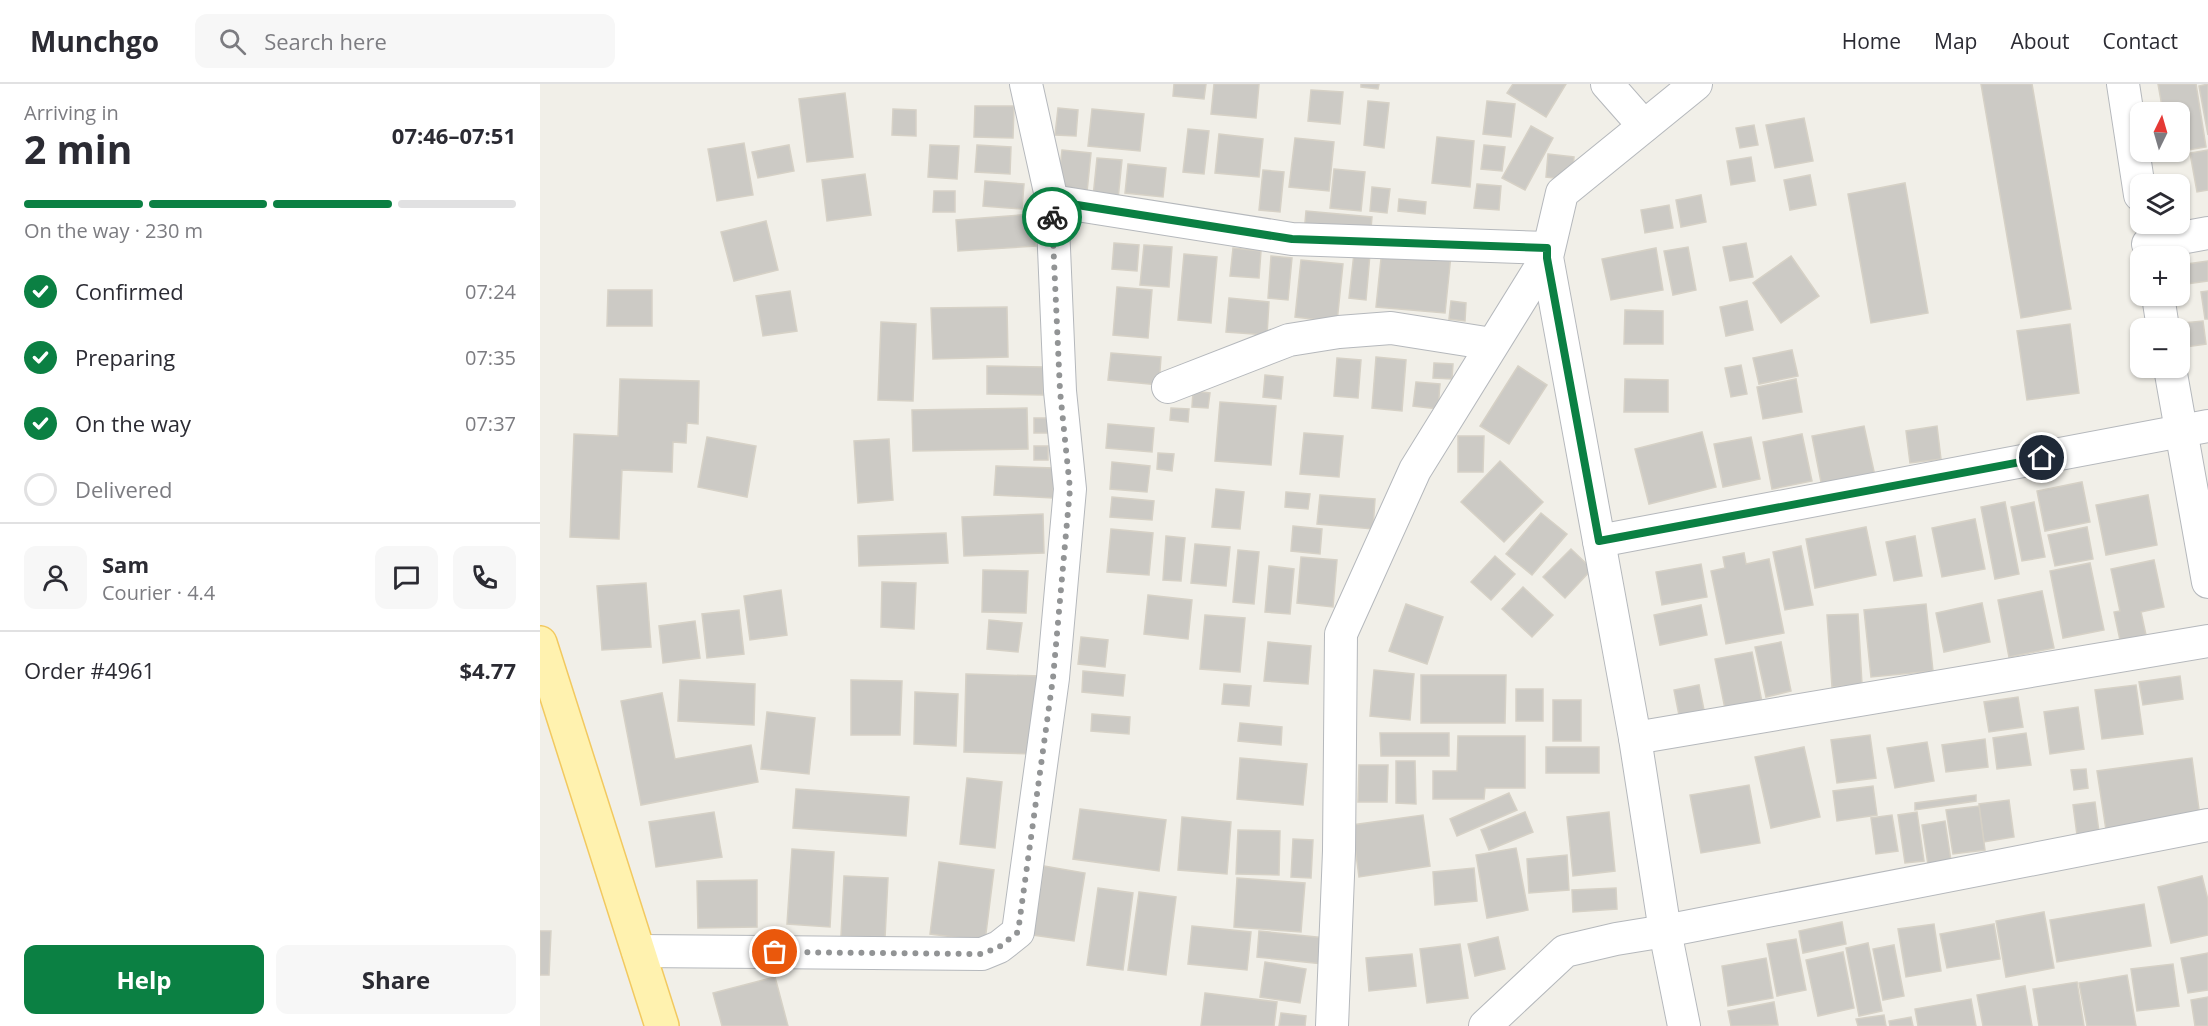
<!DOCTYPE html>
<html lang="en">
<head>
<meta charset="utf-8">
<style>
  :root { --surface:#fff; --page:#f7f7f7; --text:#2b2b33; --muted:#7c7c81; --line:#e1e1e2; --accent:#0b8043 }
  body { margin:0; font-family:"Open Sans",sans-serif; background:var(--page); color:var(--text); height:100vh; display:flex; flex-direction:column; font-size:22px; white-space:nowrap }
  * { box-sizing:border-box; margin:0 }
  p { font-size:20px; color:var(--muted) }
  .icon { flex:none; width:33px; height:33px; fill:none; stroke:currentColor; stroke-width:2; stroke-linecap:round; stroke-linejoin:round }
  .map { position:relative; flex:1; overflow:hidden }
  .details { display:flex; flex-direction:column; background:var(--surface); width:540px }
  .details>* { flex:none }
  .needle { width:39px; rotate:5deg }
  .controls { position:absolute; left:1590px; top:18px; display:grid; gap:12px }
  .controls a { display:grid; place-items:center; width:60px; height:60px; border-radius:12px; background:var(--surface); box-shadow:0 2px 4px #0004; font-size:30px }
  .pin { position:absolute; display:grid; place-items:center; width:51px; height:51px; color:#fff; margin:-26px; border:3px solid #fff; border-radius:50%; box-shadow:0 2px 6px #0007 }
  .courier { position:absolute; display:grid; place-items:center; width:60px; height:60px; margin:-30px; border:4px solid #0b8043; border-radius:50%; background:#fff; color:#222; box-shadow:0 2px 8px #0007 }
  .headline em { font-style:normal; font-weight:700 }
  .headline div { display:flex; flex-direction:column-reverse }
  .headline { display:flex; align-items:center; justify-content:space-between; height:102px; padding:0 24px }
  h1 { font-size:39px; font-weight:700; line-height:45px }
  .bar { display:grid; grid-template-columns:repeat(4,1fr); gap:9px 6px; align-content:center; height:72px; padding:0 24px }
  .bar i { height:8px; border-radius:4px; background:var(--line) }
  .bar .current { background:var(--accent) }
  .bar p { grid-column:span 4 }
  .line { display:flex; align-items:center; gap:15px; padding:0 24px; border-top:2px solid var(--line) }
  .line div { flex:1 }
  .round { display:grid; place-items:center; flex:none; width:63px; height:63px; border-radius:12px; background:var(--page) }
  ol { padding:0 24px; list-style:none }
  li { display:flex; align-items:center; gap:18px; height:66px }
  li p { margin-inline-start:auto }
  li .icon { padding:6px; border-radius:50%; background:var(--accent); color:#fff; stroke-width:4 }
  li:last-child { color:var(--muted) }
  li i { width:33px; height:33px; border:3px solid var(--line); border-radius:50% }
  .action { display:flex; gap:12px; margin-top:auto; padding:12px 24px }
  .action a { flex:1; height:69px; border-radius:12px; background:var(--accent); color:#fff; font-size:24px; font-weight:700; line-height:69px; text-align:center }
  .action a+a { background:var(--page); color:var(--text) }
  header { display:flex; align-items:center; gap:36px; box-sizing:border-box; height:84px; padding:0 30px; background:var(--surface); border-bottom:2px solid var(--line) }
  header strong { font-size:28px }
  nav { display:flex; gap:33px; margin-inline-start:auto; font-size:21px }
  .search { width:420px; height:54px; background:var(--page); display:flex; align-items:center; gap:15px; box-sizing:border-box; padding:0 21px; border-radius:12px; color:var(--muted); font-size:22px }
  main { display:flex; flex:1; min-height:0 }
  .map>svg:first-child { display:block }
</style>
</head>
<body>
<header>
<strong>Munchgo</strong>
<div class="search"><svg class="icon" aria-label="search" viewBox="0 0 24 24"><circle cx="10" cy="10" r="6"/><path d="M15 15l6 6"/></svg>Search here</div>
<nav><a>Home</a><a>Map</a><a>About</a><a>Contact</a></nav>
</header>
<main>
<section class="details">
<div class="headline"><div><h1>2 min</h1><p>Arriving in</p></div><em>07:46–07:51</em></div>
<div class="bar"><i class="current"></i><i class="current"></i><i class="current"></i><i></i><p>On the way · 230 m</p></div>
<ol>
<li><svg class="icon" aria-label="check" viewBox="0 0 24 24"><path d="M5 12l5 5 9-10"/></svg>Confirmed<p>07:24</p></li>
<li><svg class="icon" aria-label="check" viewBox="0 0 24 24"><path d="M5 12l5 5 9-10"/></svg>Preparing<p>07:35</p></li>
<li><svg class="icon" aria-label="check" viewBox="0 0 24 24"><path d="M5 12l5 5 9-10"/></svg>On the way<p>07:37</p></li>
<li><i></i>Delivered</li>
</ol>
<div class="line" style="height:108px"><a class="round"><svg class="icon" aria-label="person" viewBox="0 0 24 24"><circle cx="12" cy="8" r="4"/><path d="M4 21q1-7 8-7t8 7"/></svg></a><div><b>Sam</b><p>Courier · 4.4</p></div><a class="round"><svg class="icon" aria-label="chat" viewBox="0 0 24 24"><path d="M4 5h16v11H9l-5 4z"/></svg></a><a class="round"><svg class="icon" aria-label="phone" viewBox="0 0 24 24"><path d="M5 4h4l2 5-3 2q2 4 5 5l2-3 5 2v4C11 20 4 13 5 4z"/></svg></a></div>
<div class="line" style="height:78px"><div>Order #4961</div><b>$4.77</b></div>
<div class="action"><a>Help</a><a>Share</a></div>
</section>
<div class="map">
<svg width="1668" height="942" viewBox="0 0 1668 942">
  <rect width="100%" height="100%" fill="#f1efe8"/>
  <g fill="#cccac5" stroke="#d6d1c6" stroke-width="1.5">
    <path d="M634 0H666L664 15 633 12Z"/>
    <path d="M674 0H719L716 34 671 30Z"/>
    <path d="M821 0H839L838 5 821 3Z"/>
    <path d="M973 0H1026L1006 33 967 9Z"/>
    <path d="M1441 0H1492L1531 225 1481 234Z"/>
    <path d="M1618 0H1656L1666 63 1631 69 1630 68H1640V28H1623Z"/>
    <path d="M1668 0V51L1659 2Z"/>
    <path d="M771 6 803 8 800 40 768 37Z"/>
    <path d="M305 9 313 73 267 78 259 15Z"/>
    <path d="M828 17 849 19 844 64 824 61Z"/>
    <path d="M947 17 975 20 971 53 943 50Z"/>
    <path d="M435 22H474L473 54 434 53Z"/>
    <path d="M518 24 538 26 536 52 515 51Z"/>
    <path d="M353 25 376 26V52L352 51Z"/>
    <path d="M552 25 604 30 600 67 548 62Z"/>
    <path d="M1264 34 1273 77 1235 84 1226 41Z"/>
    <path d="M1214 41 1218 61 1200 64 1196 44Z"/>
    <path d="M991 42 1013 54 985 106 962 94Z"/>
    <path d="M648 45 669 47 664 90 643 88Z"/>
    <path d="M679 50 723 55 719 93 675 89Z"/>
    <path d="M897 53 934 57 930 103 892 99Z"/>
    <path d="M755 54 794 58 789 107 749 103Z"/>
    <path d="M204 59 213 111 177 117 168 65Z"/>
    <path d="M249 61 254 87 218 94 212 68Z"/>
    <path d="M390 61 419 62 417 95 388 93Z"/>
    <path d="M437 61 471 63 470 90 435 88Z"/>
    <path d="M944 61 965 63 962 87 941 85Z"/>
    <path d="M522 66 551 69 547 108 518 105Z"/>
    <path d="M1668 66V106L1657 108 1650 69Z"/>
    <path d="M1008 70 1034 73 1032 96 1006 93Z"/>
    <path d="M1211 73 1215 97 1191 101 1187 77Z"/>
    <path d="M557 74 582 76 578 115 553 113Z"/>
    <path d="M588 80 626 84 623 113 585 109Z"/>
    <path d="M794 85 825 88 821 127 790 124Z"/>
    <path d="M723 86 744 88 740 128 719 126Z"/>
    <path d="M325 90 331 131 287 137 282 96Z"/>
    <path d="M1270 91 1276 121 1250 126 1244 96Z"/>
    <path d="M445 97 484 100 482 125 443 122Z"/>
    <path d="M1365 99 1388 229 1331 239 1308 110Z"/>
    <path d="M937 100 961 102 959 126 934 124Z"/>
    <path d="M832 103 850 105 847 129 830 127Z"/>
    <path d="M394 107H415V128H393Z"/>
    <path d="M1161 111 1166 138 1141 143 1136 116Z"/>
    <path d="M859 115 886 118 885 130 858 127Z"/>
    <path d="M1129 121 1133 144 1105 149 1101 126Z"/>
    <path d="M766 127 832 133 830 156 764 150Z"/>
    <path d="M493 130 496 162 418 167 416 136Z"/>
    <path d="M226 137 238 186 194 197 181 148Z"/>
    <path d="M574 159 599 161 597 187 572 185Z"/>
    <path d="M1206 159 1213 193 1190 197 1183 163Z"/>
    <path d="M604 161 632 163 629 203 600 201Z"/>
    <path d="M1148 163 1156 206 1133 211 1124 167Z"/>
    <path d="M693 164 721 167 719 194 690 192Z"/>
    <path d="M1116 164 1123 206 1071 216 1062 175Z"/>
    <path d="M842 165 911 171 905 229 836 223Z"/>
    <path d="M814 169 830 170 826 216 809 214Z"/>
    <path d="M644 170 677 173 671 239 638 236Z"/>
    <path d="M731 172 752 174 748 216 728 214Z"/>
    <path d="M1251 172 1279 212 1241 239 1213 199Z"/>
    <path d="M761 176 803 180 797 238 755 233Z"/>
    <path d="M1668 177V197L1640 201V181Z"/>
    <path d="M577 203 612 206 608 254 573 251Z"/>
    <path d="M68 206H112V242H67Z"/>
    <path d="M250 207 257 247 223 252 216 212Z"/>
    <path d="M1668 207V235H1665L1661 208Z"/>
    <path d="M689 214 729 218 727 251 686 248Z"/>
    <path d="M911 217 926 219 925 237 909 235Z"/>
    <path d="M1207 217 1213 246 1186 252 1180 223Z"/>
    <path d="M467 223 468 273 393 275 391 224Z"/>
    <path d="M1085 226 1123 227V260H1084Z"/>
    <path d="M1663 237 1666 260 1646 263 1643 239Z"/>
    <path d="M341 238 376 240 373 317 338 316Z"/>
    <path d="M1530 240 1539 309 1487 316 1477 247Z"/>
    <path d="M1252 266 1258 292 1219 300 1213 274Z"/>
    <path d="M571 269 621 273 619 301 568 296Z"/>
    <path d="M836 273 866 276 862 327 832 324Z"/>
    <path d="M797 274 821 276 818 314 794 312Z"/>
    <path d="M894 279 913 280 912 295 893 294Z"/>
    <path d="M1201 281 1207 310 1191 313 1185 284Z"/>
    <path d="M447 282 504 283 503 311 447 310Z"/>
    <path d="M978 282 1007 301 969 360 940 342Z"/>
    <path d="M725 291 743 293 741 315 723 313Z"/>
    <path d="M80 295 159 297 158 340 147 339 146 359 133 358 132 388 82 386 79 455 30 453 34 350 78 352Z"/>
    <path d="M1085 295 1128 296V328H1084Z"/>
    <path d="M1256 295 1262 328 1223 335 1217 303Z"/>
    <path d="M876 298 900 300 898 325 873 322Z"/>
    <path d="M653 307 670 309 668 324 652 323Z"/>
    <path d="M680 318 736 322 731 381 675 377Z"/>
    <path d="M487 324 488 365 373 367 372 326Z"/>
    <path d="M631 324 649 325 648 338 630 336Z"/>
    <rect x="494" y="334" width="17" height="15"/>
    <path d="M568 340 614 344 612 368 566 364Z"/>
    <path d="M1324 342 1335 392 1282 403 1272 352Z"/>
    <path d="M1397 342 1401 375 1370 379 1366 347Z"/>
    <path d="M1162 348 1176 403 1109 420 1095 365Z"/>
    <path d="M764 349 803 352 799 393 760 390Z"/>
    <path d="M1262 350 1272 397 1232 405 1223 358Z"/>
    <path d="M918 352H944L943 388H918Z"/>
    <path d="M167 353 216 362 207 413 158 403Z"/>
    <path d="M1211 353 1220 395 1183 403 1174 360Z"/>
    <path d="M349 355 353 416 318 419 314 357Z"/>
    <rect x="494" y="362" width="14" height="14"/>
    <path d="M618 369 634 370 632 387 617 385Z"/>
    <path d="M960 377 1003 418 964 458 921 418Z"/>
    <path d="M572 378 610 382 607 408 570 405Z"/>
    <path d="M456 382 514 384 513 414 454 411Z"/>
    <path d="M1542 398 1550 438 1505 447 1497 407Z"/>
    <path d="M676 405 704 408 700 445 672 443Z"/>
    <path d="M746 408 770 410 768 425 745 423Z"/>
    <path d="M780 411 835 415 833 445 777 440Z"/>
    <path d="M1608 411 1617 461 1566 471 1556 421Z"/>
    <path d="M572 413 614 417 612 436 570 433Z"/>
    <path d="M1465 418 1479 490 1455 495 1441 423Z"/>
    <path d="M1494 418 1505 473 1482 477 1471 423Z"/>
    <path d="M1001 429 1027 450 992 491 966 470Z"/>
    <path d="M503 430 504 469 424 472 422 433Z"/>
    <path d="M1435 435 1445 485 1402 493 1392 444Z"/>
    <path d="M753 442 782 445 780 470 751 467Z"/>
    <path d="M1326 443 1336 491 1275 504 1266 455Z"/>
    <path d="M1547 443 1553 475 1515 482 1508 451Z"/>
    <path d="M571 445 613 449 609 491 567 488Z"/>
    <path d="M406 449 408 479 319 482 318 452Z"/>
    <path d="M626 452 645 454 641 497 623 496Z"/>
    <path d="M1375 452 1382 492 1354 497 1346 458Z"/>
    <path d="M655 460 690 463 686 502 651 499Z"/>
    <path d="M1261 462 1273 521 1245 526 1233 468Z"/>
    <path d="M1031 465 1052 485 1025 514 1003 493Z"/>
    <path d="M698 466 719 468 714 520 693 518Z"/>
    <path d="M1204 469 1206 480 1229 475 1244 549 1186 560 1171 487 1185 484 1183 473Z"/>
    <path d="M955 472 975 490 951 516 931 498Z"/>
    <path d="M761 473 797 476 793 523 757 519Z"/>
    <path d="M1614 476 1624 523 1601 528 1606 551 1580 556 1574 528 1580 527 1571 485Z"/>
    <path d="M1550 479 1564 546 1523 554 1510 487Z"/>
    <path d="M1161 480 1167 513 1122 521 1116 488Z"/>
    <path d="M729 482 754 485 750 530 725 528Z"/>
    <path d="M443 486 488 487 486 529 442 528Z"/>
    <path d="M342 498 376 499 374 545 341 543Z"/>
    <path d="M106 499 111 563 62 566 57 502Z"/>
    <path d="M983 503 1013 531 992 553 962 525Z"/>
    <path d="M241 506 247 551 210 556 204 512Z"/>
    <path d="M1502 507 1514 564 1469 573 1458 516Z"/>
    <path d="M608 511 652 516 648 555 604 550Z"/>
    <path d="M1442 519 1450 558 1404 568 1396 529Z"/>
    <path d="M866 520 903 533 887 580 849 567Z"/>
    <path d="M1386 520 1393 587 1331 593 1324 526Z"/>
    <path d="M1161 521 1167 551 1120 561 1114 531Z"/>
    <path d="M199 526 204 570 167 574 162 530Z"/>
    <path d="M1318 530 1322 600 1292 603 1287 531Z"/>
    <path d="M665 531 705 534 700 588 660 585Z"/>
    <path d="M449 536 482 539 478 568 447 565Z"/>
    <path d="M155 537 160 574 123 579 119 542Z"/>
    <path d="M541 553 568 556 565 583 538 580Z"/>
    <path d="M728 558 771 562 768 600 724 597Z"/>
    <path d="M1241 558 1251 607 1226 613 1215 563Z"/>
    <path d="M1212 568 1223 623 1186 630 1175 575Z"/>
    <path d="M834 586 874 590 870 636 830 632Z"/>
    <path d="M543 587 585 591 583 612 542 608Z"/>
    <path d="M426 590 501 592 499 670 424 668Z"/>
    <path d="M881 591H966L965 639H881Z"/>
    <path d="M1640 592 1643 615 1603 621 1599 598Z"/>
    <path d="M140 596 215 600 214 641 138 637Z"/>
    <path d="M311 596 362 597 360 651H311Z"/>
    <path d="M684 600 711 602 709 622 682 620Z"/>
    <path d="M1159 601 1166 636 1141 641 1134 606Z"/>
    <path d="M1596 601 1603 650 1562 655 1555 606Z"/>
    <rect x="976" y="605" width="27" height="32"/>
    <path d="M375 608 418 610 416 662 374 660Z"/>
    <path d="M122 609 135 675 211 661 218 698 101 721 81 617Z"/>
    <path d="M1478 613 1483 643 1449 648 1444 618Z"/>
    <rect x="1013" y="616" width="28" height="41"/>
    <path d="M1538 623 1544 665 1510 670 1504 628Z"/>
    <path d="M227 628 275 634 269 690 221 685Z"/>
    <path d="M552 630 590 633 589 650 551 647Z"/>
    <path d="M700 639 742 643 741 661 698 657Z"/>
    <path d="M840 649H909V672H841Z"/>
    <path d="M1486 649 1491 681 1457 685 1453 654Z"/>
    <path d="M1330 651 1336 694 1297 699 1291 656Z"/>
    <path d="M918 652H985V704H945L944 715H893V687H917Z"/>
    <path d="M1445 655 1448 683 1406 688 1402 661Z"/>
    <path d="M1387 658 1394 697 1355 704 1347 664Z"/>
    <rect x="1006" y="663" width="53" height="26"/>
    <path d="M1264 663 1280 733 1231 744 1215 673Z"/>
    <path d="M700 674 767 680 763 721 697 715Z"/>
    <path d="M1652 674 1660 733 1566 746 1557 687Z"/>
    <path d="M856 677H875L876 720 856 719Z"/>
    <path d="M819 681H848L847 718H818Z"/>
    <path d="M1546 685 1548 704 1534 706 1531 686Z"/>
    <path d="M427 694 462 698 455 764 420 760Z"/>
    <path d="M1209 701 1220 759 1161 769 1150 711Z"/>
    <path d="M1333 702 1337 731 1297 737 1293 707Z"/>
    <path d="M256 705 369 713 366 752 253 744Z"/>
    <path d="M969 709 977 726 917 752 910 735Z"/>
    <path d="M1436 711V717L1375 726V719Z"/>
    <path d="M1469 716 1474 753 1444 758 1439 720Z"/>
    <path d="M1555 718 1559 748 1537 751 1533 721Z"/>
    <path d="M1439 722 1445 766 1413 770 1406 726Z"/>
    <path d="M540 725 626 736 619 787 533 775Z"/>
    <path d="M174 728 182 773 116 783 109 738Z"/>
    <path d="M985 728 993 748 949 766 941 746Z"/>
    <path d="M1069 728 1075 787 1033 792 1027 733Z"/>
    <path d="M1377 728 1384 777 1365 779 1358 731Z"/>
    <path d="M883 731 890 782 819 793 812 741Z"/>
    <path d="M1352 731 1358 767 1336 770 1331 734Z"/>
    <path d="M642 733 691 738 687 790 638 786Z"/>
    <path d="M1405 737 1411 777 1388 781 1382 741Z"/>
    <path d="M698 746 740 747 739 791 696 790Z"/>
    <path d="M753 755 773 756 771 794 751 793Z"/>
    <path d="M976 764 988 826 947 834 936 771Z"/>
    <path d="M252 765 294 768 290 843 247 840Z"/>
    <path d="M1027 771 1029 806 989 809 987 775Z"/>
    <path d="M399 778 454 786 445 857 390 850Z"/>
    <path d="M504 782 545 789 534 857 493 851Z"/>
    <path d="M934 784 937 817 895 821 893 788Z"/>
    <path d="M304 792 348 794 345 854 301 852Z"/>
    <path d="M1662 792 1668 816V851L1631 859 1618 803Z"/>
    <path d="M697 794 765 799 761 848 694 843Z"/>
    <path d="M217 796V843L158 844 157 797Z"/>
    <path d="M558 804 593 809 583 886 547 881Z"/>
    <path d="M1076 804 1077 825 1033 828 1032 806Z"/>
    <path d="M599 808 636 813 626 891 588 886Z"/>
    <path d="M1604 820 1611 862 1517 878 1510 836Z"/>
    <path d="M1504 828 1514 884 1466 893 1456 837Z"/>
    <path d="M1302 838 1306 860 1263 869 1259 847Z"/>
    <path d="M1394 840 1401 887 1366 893 1358 845Z"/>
    <path d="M1454 840 1460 875 1407 884 1400 850Z"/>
    <path d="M652 842 711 848 707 886 648 880Z"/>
    <path d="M0 847H11L9 891H0Z"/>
    <path d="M719 847 786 854 783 880 717 873Z"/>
    <path d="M958 853 965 885 935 892 928 860Z"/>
    <path d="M1256 855 1266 906 1237 912 1227 860Z"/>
    <path d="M1328 859 1342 927 1319 932 1306 864Z"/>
    <path d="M920 860 928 914 887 919 880 865Z"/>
    <path d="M1354 861 1364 912 1343 916 1333 865Z"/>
    <path d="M1303 868 1314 924 1278 932 1266 876Z"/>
    <path d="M1668 869V906L1648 909 1641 874Z"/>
    <path d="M872 870 876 902 829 907 826 874Z"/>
    <path d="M1226 874 1233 914 1188 922 1182 882Z"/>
    <path d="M725 878 766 885 760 919 720 913Z"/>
    <path d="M1633 880 1639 922 1597 927 1591 885Z"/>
    <path d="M1587 891 1596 942H1547L1539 899Z"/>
    <path d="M235 893 248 942H182L173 909Z"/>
    <path d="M1537 898 1544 942H1499L1493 905Z"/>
    <path d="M1485 902 1492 942H1443L1437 911Z"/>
    <path d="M665 909 737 918 734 942H661Z"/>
    <path d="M1668 913V942H1655L1651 916Z"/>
    <path d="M1431 915 1436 942H1378L1375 925Z"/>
    <path d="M1234 918 1238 941 1191 942 1188 927Z"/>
    <path d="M741 929 766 932 765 942H739Z"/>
    <path d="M1344 931 1346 942H1318L1316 935Z"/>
    <path d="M1371 933 1373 942H1350L1349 937Z"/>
  </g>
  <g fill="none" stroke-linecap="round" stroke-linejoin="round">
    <g stroke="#b5b8bc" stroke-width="34">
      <g id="minor">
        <path d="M1067 0 1104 42"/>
        <path d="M1583 0 1600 111"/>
        <path d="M512 117 752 155 1007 164"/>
        <path d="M1608 160 1668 149"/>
        <path d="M1618 212 1623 244"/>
        <path d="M1630 284 1668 498"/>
        <path d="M628 303 749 256 799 248 851 244 952 260"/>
        <path d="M1059 457 1668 342"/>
        <path d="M1095 654 1668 557"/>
        <path d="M98 867 442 870 459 863 478 848 513 594 530 405 520 307 512 117 486 0"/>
        <path d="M792 942 799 767 801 550 875 386 1007 173"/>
        <path d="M945 942 1025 867 1076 855 1125 847 1668 741"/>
        <path d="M1144 942 1125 847 1095 654 1007 173 1022 109 1156 0"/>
      </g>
    </g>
    <g stroke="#f2c960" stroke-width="36">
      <path id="primary" d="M0 559 122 942"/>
    </g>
    <use href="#minor" stroke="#fff" stroke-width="32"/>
    <use href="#primary" stroke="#fff2af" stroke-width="33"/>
  </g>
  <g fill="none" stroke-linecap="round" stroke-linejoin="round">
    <path stroke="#929495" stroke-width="6" stroke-dasharray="0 10.8" d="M235 868 442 870 459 863 478 848 513 594 530 405 520 307 512 133"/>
    <path stroke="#0b8043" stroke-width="8" d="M512 133V117L752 155 1007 164V174L1059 457 1502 374"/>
  </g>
</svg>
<div class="controls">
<a><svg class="needle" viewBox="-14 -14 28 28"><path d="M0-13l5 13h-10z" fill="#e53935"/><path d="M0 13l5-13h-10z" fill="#7c7c81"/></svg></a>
<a><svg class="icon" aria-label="layers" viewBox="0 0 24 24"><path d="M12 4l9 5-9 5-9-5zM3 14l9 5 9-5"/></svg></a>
<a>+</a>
<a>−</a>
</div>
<div class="pin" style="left:235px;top:868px;background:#ea580c"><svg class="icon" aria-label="bag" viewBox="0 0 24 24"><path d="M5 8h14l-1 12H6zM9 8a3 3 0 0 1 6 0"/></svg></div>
<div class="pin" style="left:1502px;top:374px;background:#1f2937"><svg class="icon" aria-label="home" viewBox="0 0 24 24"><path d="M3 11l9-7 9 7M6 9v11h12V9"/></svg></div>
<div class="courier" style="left:512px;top:133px"><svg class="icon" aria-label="bike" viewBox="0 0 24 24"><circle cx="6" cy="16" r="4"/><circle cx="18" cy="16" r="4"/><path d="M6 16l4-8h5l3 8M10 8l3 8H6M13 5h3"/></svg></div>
</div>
</main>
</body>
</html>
